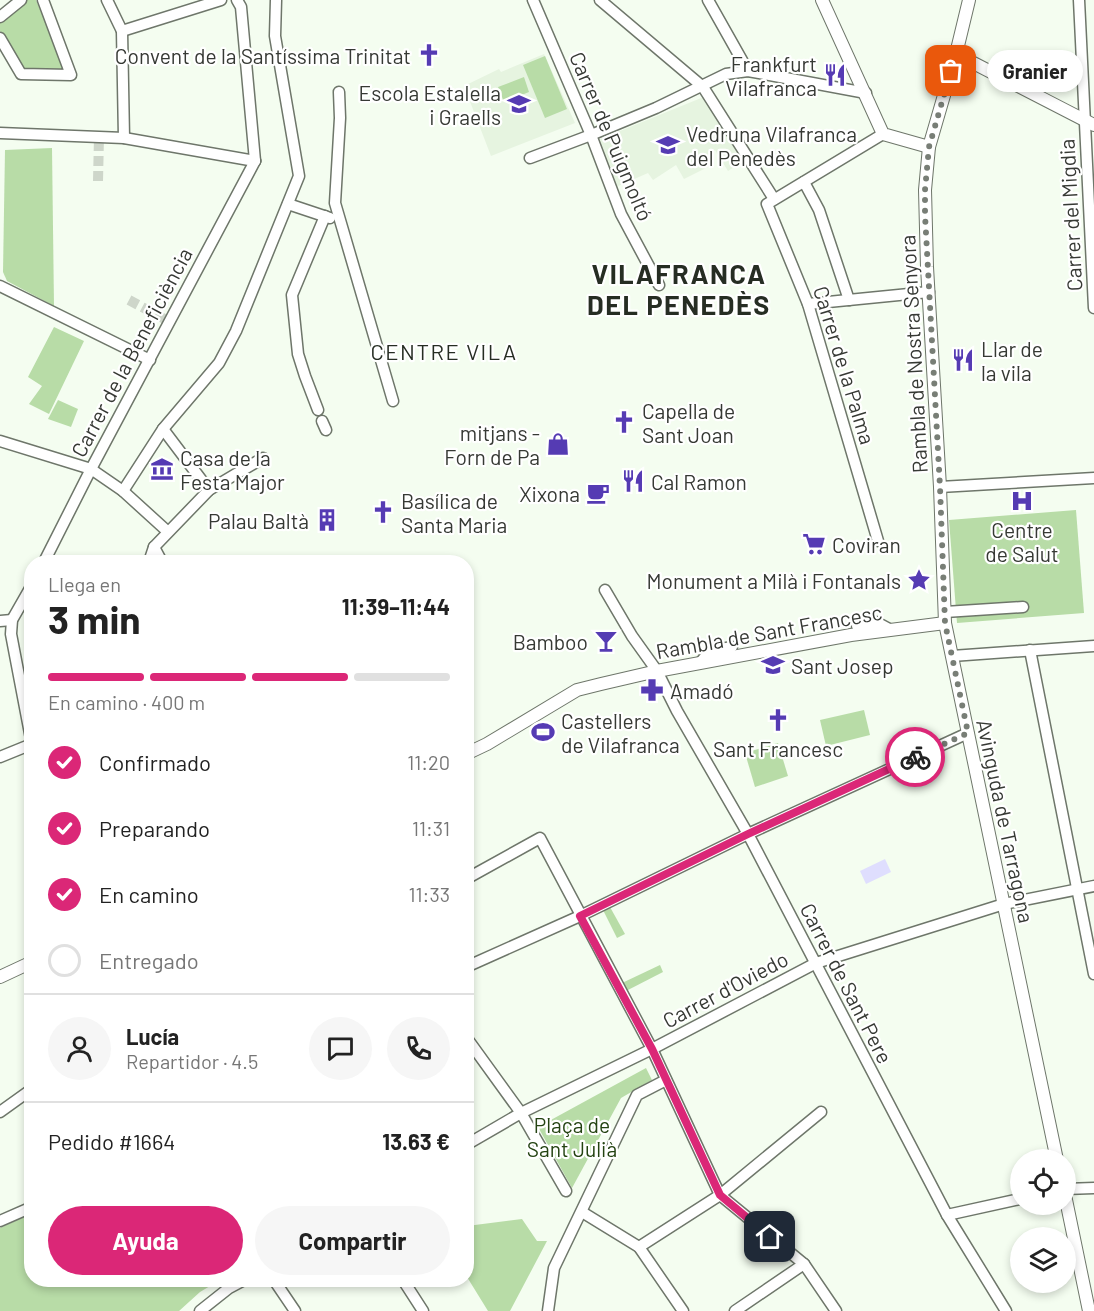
<!DOCTYPE html>
<html lang="es">
<head>
<meta charset="utf-8">
<style>
  :root { --surface:#fff; --page:#f6f6f6; --text:#222; --muted:#767676; --line:#e0e0e0; --accent:#db2777 }
  body { margin:0; font-family:Barlow,sans-serif; background:var(--page); color:var(--text); height:100vh; display:flex; flex-direction:column; font-size:22px; white-space:nowrap }
  * { box-sizing:border-box; margin:0 }
  p { font-size:20px; color:var(--muted) }
  .icon { flex:none; width:33px; height:33px; fill:none; stroke:currentColor; stroke-width:2; stroke-linecap:round; stroke-linejoin:round }
  .map { position:relative; flex:1; overflow:hidden }
  .sheet { position:absolute; left:24px; top:555px; width:450px; height:732px; display:flex; flex-direction:column; background:var(--surface); border-radius:24px; box-shadow:0 3px 9px #0003 }
  .sheet>* { flex:none }
  .tools { position:absolute; left:1010px; top:1149px; display:grid; gap:12px }
  .tools a { display:grid; place-items:center; width:66px; height:66px; border-radius:50%; background:var(--surface); box-shadow:0 3px 9px #0003; font-size:30px }
  .pin { position:absolute; display:grid; place-items:center; width:51px; height:51px; color:#fff; margin:-26px; border-radius:12px; box-shadow:0 3px 9px #0006 }
  .courier { position:absolute; display:grid; place-items:center; width:60px; height:60px; margin:-30px; border:4px solid #db2777; border-radius:50%; background:#fff; color:#222; box-shadow:0 2px 8px #0007 }
  .bubble { position:absolute; height:42px; border-radius:21px; background:var(--surface); box-shadow:0 3px 9px #0003; font-size:20px; font-weight:700; line-height:42px; text-align:center }
  .headline em { font-style:normal; font-weight:700 }
  .headline div { display:flex; flex-direction:column-reverse }
  .headline { display:flex; align-items:center; justify-content:space-between; height:102px; padding:0 24px }
  h1 { font-size:39px; font-weight:700; line-height:45px }
  .bar { display:grid; grid-template-columns:repeat(4,1fr); gap:9px 6px; align-content:center; height:72px; padding:0 24px }
  .bar i { height:8px; border-radius:4px; background:var(--line) }
  .bar .active { background:var(--accent) }
  .bar p { grid-column:span 4 }
  .line { display:flex; align-items:center; gap:15px; padding:0 24px; border-top:2px solid var(--line) }
  .line div { flex:1 }
  .round { display:grid; place-items:center; flex:none; width:63px; height:63px; border-radius:32px; background:var(--page) }
  ol { padding:0 24px; list-style:none }
  li { display:flex; align-items:center; gap:18px; height:66px }
  li p { margin-inline-start:auto }
  li .icon { padding:6px; border-radius:50%; background:var(--accent); color:#fff; stroke-width:4 }
  li:last-child { color:var(--muted) }
  li i { width:33px; height:33px; border:3px solid var(--line); border-radius:50% }
  .action { display:flex; gap:12px; margin-top:auto; padding:12px 24px }
  .action a { flex:1; height:69px; border-radius:36px; background:var(--accent); color:#fff; font-size:24px; font-weight:700; line-height:69px; text-align:center }
  .action a+a { background:var(--page); color:var(--text) }
  .map>svg:first-child { display:block }
</style>
</head>
<body>
<div class="map">
<svg width="1094" height="1311" viewBox="0 0 1094 1311">
  <rect width="100%" height="100%" fill="#f4fdf0"/>
  <g fill="#e6f4e0">
    <path d="M544 54 575 123 491 156 464 86 499 69 501 72Z"/>
    <path d="M706 96 745 160 728 171 715 150 706 157 712 165 684 179 676 165 653 180 648 173 616 187 598 140Z"/>
  </g>
  <g fill="#b8dca7">
    <path d="M27 0H36L67 72 24 70 0 31V21Z"/>
    <path d="M545 56 567 109 545 118 523 65Z"/>
    <path d="M524 77 529 92 504 102 498 87Z"/>
    <path d="M52 148 54 306 7 281 3 272 5 150Z"/>
    <path d="M54 327 84 341 49 414 29 404 42 386 28 377Z"/>
    <path d="M58 400 78 409 71 427 48 419Z"/>
    <path d="M1076 510 1084 613 957 623 949 520Z"/>
    <path d="M864 710 870 735 826 746 820 720Z"/>
    <path d="M778 743 788 776 755 787 745 753Z"/>
    <path d="M610 907 625 934 617 938 603 910Z"/>
    <path d="M660 965 663 972 626 991 622 983Z"/>
    <path d="M646 1068 652 1080 621 1098 572 1188 538 1127Z"/>
    <path d="M31 1214 32 1280H220L200 1292 179 1311H0V1228Z"/>
    <path d="M522 1219 537 1241H547L510 1311H488L467 1277V1226Z"/>
  </g>
  <path fill="#dfdefe" d="M885 859 891 872 866 884 860 871Z"/>
  <g fill="none" stroke-linecap="round" stroke-linejoin="round">
    <g stroke="#ced6ca" stroke-width="10" stroke-dasharray="10 5" stroke-linecap="butt">
      <path d="M98 181 99 137"/>
      <path d="M129 300 170 322"/>
    </g>
    <g stroke="#6e766a" stroke-width="13">
      <g id="minor">
        <path d="M107 0 122 31 124 138"/>
        <path d="M237 0 241 7 255 161"/>
        <path d="M533 0 591 135 621 214 659 285"/>
        <path d="M600 0 703 87 774 199"/>
        <path d="M708 0 748 71"/>
        <path d="M1079 0 1094 308"/>
        <path d="M0 17 21 0"/>
        <path d="M122 31 221 0"/>
        <path d="M0 38 21 74 71 75 43 0"/>
        <path d="M339 92 340 118 335 203 393 401"/>
        <path d="M0 133 124 138 255 161"/>
        <path d="M530 158 591 135 656 108 726 74 748 71 866 93"/>
        <path d="M804 182 819 210 849 300"/>
        <path d="M288 204 330 218"/>
        <path d="M0 286 150 360"/>
        <path d="M808 304 929 292"/>
        <path d="M318 410 305 376 298 354 292 295 325 216"/>
        <path d="M322 421 326 430"/>
        <path d="M163 429 209 490"/>
        <path d="M0 441 91 469 123 491 167 531"/>
        <path d="M940 487 1094 478"/>
        <path d="M123 491 163 429 219 363 236 331 299 176 275 36 276 0"/>
        <path d="M878 541 808 304 767 204 883 134"/>
        <path d="M154 547 162 562"/>
        <path d="M44 562 91 469 255 161"/>
        <path d="M149 562 154 547 209 490 263 458"/>
        <path d="M32 585 12 620 11 634 32 744"/>
        <path d="M605 590 632 636 657 671 677 711 748 834 947 1215 1006 1311"/>
        <path d="M945 612 1023 607"/>
        <path d="M0 621 12 620"/>
        <path d="M857 626 876 622 889 629"/>
        <path d="M1030 650 1094 974"/>
        <path d="M952 656 1094 646"/>
        <path d="M700 663 710 651 732 647"/>
        <path d="M0 757 32 744"/>
        <path d="M466 879 540 838 652 1049 720 1195 804 1264 836 1311"/>
        <path d="M466 967 580 916 748 834 968 733"/>
        <path d="M466 1037 521 1113 566 1191"/>
        <path d="M0 1112 32 1089"/>
        <path d="M466 1145 521 1113 652 1049 816 963 1004 904 1094 886"/>
        <path d="M1065 1189 1094 1188"/>
        <path d="M582 1212 639 1247 683 1311"/>
        <path d="M947 1215 1020 1199"/>
        <path d="M0 1221 32 1207"/>
        <path d="M639 1247 720 1195 821 1112"/>
        <path d="M274 1280 295 1311"/>
        <path d="M403 1280 423 1311"/>
        <path d="M200 1311 229 1288 244 1280"/>
        <path d="M548 1311 554 1268 637 1095 666 1080"/>
        <path d="M735 1311 804 1264"/>
      </g>
    </g>
    <g stroke="#6e766a" stroke-width="14">
      <g id="tertiary">
        <path d="M822 0 883 134 929 147"/>
        <path d="M969 0 956 54 929 147 925 190 927 267 940 487 945 623 1057 1160"/>
        <path d="M956 54 1094 125"/>
        <path d="M466 754 487 744 577 690 601 684 657 671 851 635 945 623"/>
        <path d="M0 977 32 962"/>
        <path d="M1065 1195 1089 1311"/>
      </g>
    </g>
    <use href="#minor" stroke="#fff" stroke-width="10"/>
    <use href="#tertiary" stroke="#fff" stroke-width="12"/>
  </g>
  <g fill="none" stroke-linecap="round" stroke-linejoin="round">
    <path stroke="#787e76" stroke-width="6" stroke-dasharray="0 10.8" d="M915 757 968 733 945 623 940 487 925 215V190L929 147 951 71"/>
    <path stroke="#db2777" stroke-width="8" d="M770 1237 720 1195 652 1049 580 916 748 834 915 757"/>
  </g>
  <defs>
    <g id="church-bare" transform="scale(1.8)"><path d="M-1.2-6h2.4v3.5h3.3v2.4h-3.3V6h-2.4V-.1h-3.3v-2.4h3.3Z" fill="#553bb3" stroke="#fff" stroke-width="2.5" paint-order="stroke"/></g>
    <g id="restaurant-bare" transform="scale(1.8)"><path d="M-5-6h1v4h1v-4h1v4h1v-4h1v5L-1.5 .5V6h-2V.5L-5-1ZM5-6V6H3V1.5H1.5Q1.5-4 5-6Z" fill="#553bb3" stroke="#fff" stroke-width="2.5" paint-order="stroke"/></g>
    <g id="school-bare" transform="scale(1.8)"><path d="M0-5L7-2L0 1L-7-2ZM-4 1L0 2.5L4 1V4Q0 6-4 4Z" fill="#553bb3" stroke="#fff" stroke-width="2.5" paint-order="stroke"/></g>
    <g id="shop-bare" transform="scale(1.8)"><path d="M-5-2.5h2.3a2.7 3.5 0 0 1 5.4 0H5L5.5 6h-11ZM-1.5-2.5h3a1.5 2.3 0 0 0-3 0Z" fill="#553bb3" stroke="#fff" stroke-width="2.5" paint-order="stroke"/></g>
    <g id="museum-bare" transform="scale(1.8)"><path d="M0-6L6-3V-2H-6V-3ZM-5-1h2V3h-2ZM-1-1h2V3h-2ZM3-1h2V3H3ZM-6 4H6V6H-6Z" fill="#553bb3" stroke="#fff" stroke-width="2.5" paint-order="stroke"/></g>
    <g id="cafe-bare" transform="scale(1.8)"><path d="M-5.5-4.5H6V0H3Q3 3.5 0 3.5H-2.5Q-5.5 3.5-5.5 0ZM3-3.2v2h1.7v-2ZM-6 4.5H4V6H-6Z" fill="#553bb3" stroke="#fff" stroke-width="2.5" paint-order="stroke"/></g>
    <g id="hospital-bare" transform="scale(1.8)"><path d="M-5-5h3v3.5h4V-5h3V5h-3V1.5h-4V5h-3Z" fill="#553bb3" stroke="#fff" stroke-width="2.5" paint-order="stroke"/></g>
    <g id="building-bare" transform="scale(1.8)"><path d="M-4-6H4V6H1V3H-1V6H-4ZM-2.5-4.3h1.7v1.8h-1.7ZM.8-4.3h1.7v1.8H.8ZM-2.5-1h1.7V.8h-1.7ZM.8-1h1.7V.8H.8Z" fill="#553bb3" stroke="#fff" stroke-width="2.5" paint-order="stroke"/></g>
    <g id="supermarket-bare" transform="scale(1.8)"><path d="M-6-5.5h2.5l.6 2H6L4.5 2H-2.5L-4.4-4H-6ZM-1.5 3.2a1.3 1.3 0 1 0 .1 0ZM3 3.2a1.3 1.3 0 1 0 .1 0Z" fill="#553bb3" stroke="#fff" stroke-width="2.5" paint-order="stroke"/></g>
    <g id="sight-bare" transform="scale(1.8)"><path d="M0-6L1.8-2.2L6-1.7L2.9 1.2L3.7 5.4L0 3.3L-3.7 5.4L-2.9 1.2L-6-1.7L-1.8-2.2Z" fill="#553bb3" stroke="#fff" stroke-width="2.5" paint-order="stroke"/></g>
    <g id="bar-bare" transform="scale(1.8)"><path d="M-6-5H6L.8 .8V4.5H3.5V6h-7V4.5H-.8V.8Z" fill="#553bb3" stroke="#fff" stroke-width="2.5" paint-order="stroke"/></g>
    <g id="pharmacy-bare" transform="scale(1.8)"><path d="M-2-6h4v4h4v4h-4v4h-4v-4h-4v-4h4Z" fill="#553bb3" stroke="#fff" stroke-width="2.5" paint-order="stroke"/></g>
    <g id="stadium-bare" transform="scale(1.8)"><path d="M0-5a6.5 5 0 1 0 0 10a6.5 5 0 1 0 0-10ZM-3.5-1.8h7v3.6h-7Z" fill="#553bb3" stroke="#fff" stroke-width="2.5" paint-order="stroke"/></g>
  </defs>
  <g fill-rule="evenodd">
    <use href="#church-bare" x="429" y="55"/>
    <use href="#restaurant-bare" x="835" y="75"/>
    <use href="#school-bare" x="519" y="104"/>
    <use href="#school-bare" x="668" y="145"/>
    <use href="#restaurant-bare" x="963" y="360"/>
    <use href="#church-bare" x="624" y="422"/>
    <use href="#shop-bare" x="558" y="444"/>
    <use href="#museum-bare" x="162" y="469"/>
    <use href="#restaurant-bare" x="633" y="481"/>
    <use href="#cafe-bare" x="598" y="493"/>
    <use href="#hospital-bare" x="1022" y="501"/>
    <use href="#church-bare" x="383" y="512"/>
    <use href="#building-bare" x="327" y="520"/>
    <use href="#supermarket-bare" x="814" y="544"/>
    <use href="#sight-bare" x="919" y="580"/>
    <use href="#bar-bare" x="606" y="641"/>
    <use href="#school-bare" x="773" y="665"/>
    <use href="#pharmacy-bare" x="652" y="690"/>
    <use href="#church-bare" x="778" y="720"/>
    <use href="#stadium-bare" x="543" y="732"/>
  </g>
  <g text-anchor="middle" dominant-baseline="central" stroke-width="4.5" stroke-linejoin="round" paint-order="stroke">
    <g font-size="21" fill="#363934" stroke="#fff" text-anchor="start">
      <text x="411" y="55" text-anchor="end">Convent de la Santíssima Trinitat</text>
      <text x="817" y="63" text-anchor="end">Frankfurt<tspan x="817" dy="24">Vilafranca</tspan></text>
      <text x="501" y="92" text-anchor="end">Escola Estalella<tspan x="501" dy="24">i Graells</tspan></text>
      <text x="686" y="133">Vedruna Vilafranca<tspan x="686" dy="24">del Penedès</tspan></text>
      <text x="981" y="348">Llar de<tspan x="981" dy="24">la vila</tspan></text>
      <text x="642" y="410">Capella de<tspan x="642" dy="24">Sant Joan</tspan></text>
      <text x="540" y="432" text-anchor="end">mitjans -<tspan x="540" dy="24">Forn de Pa</tspan></text>
      <text x="180" y="457">Casa de la<tspan x="180" dy="24">Festa Major</tspan></text>
      <text x="651" y="481">Cal Ramon</text>
      <text x="580" y="493" text-anchor="end">Xixona</text>
      <text x="401" y="500">Basílica de<tspan x="401" dy="24">Santa Maria</tspan></text>
      <text x="309" y="520" text-anchor="end">Palau Baltà</text>
      <text x="1022" y="529" text-anchor="middle">Centre<tspan x="1022" dy="24">de Salut</tspan></text>
      <text x="832" y="544">Coviran</text>
      <text x="901" y="580" text-anchor="end">Monument a Milà i Fontanals</text>
      <text x="588" y="641" text-anchor="end">Bamboo</text>
      <text x="791" y="665">Sant Josep</text>
      <text x="670" y="690">Amadó</text>
      <text x="561" y="720">Castellers<tspan x="561" dy="24">de Vilafranca</tspan></text>
      <text x="778" y="748" text-anchor="middle">Sant Francesc</text>
    </g>
    <g font-size="21" fill="#363934" stroke="#fff">
      <text transform="translate(612 136) rotate(67)">Carrer de Puigmoltó</text>
      <text transform="translate(1070 215) rotate(-93)">Carrer del Migdia</text>
      <text transform="translate(131 352) rotate(-62)">Carrer de la Beneficiència</text>
      <text transform="translate(913 354) rotate(-93)">Rambla de Nostra Senyora</text>
      <text transform="translate(845 365) rotate(73)">Carrer de la Palma</text>
      <text transform="translate(769 631) rotate(-10)">Rambla de Sant Francesc</text>
      <text transform="translate(1006 821) rotate(78)">Avinguda de Tarragona</text>
      <text transform="translate(847 983) rotate(63)">Carrer de Sant Pere</text>
      <text transform="translate(725 989) rotate(-28)">Carrer d'Oviedo</text>
    </g>
    <g font-size="21" fill="#244312" stroke="#fff">
      <text x="572" y="1124">Plaça de<tspan x="572" dy="24">Sant Julià</tspan></text>
    </g>
    <g font-size="22" letter-spacing="1.5" fill="#262d23" stroke="#fff">
      <text x="444" y="351">CENTRE VILA</text>
    </g>
    <g font-size="27" font-weight="bold" letter-spacing="1.5" fill="#262d23" stroke="#fff">
      <text x="679" y="273">VILAFRANCA<tspan x="679" dy="31">DEL PENEDÈS</tspan></text>
    </g>
  </g>
</svg>
<div class="tools">
<a><svg class="icon" aria-label="locate" viewBox="0 0 24 24"><circle cx="12" cy="12" r="6"/><path d="M12 2v4M12 18v4M2 12h4M18 12h4"/></svg></a>
<a><svg class="icon" aria-label="layers" viewBox="0 0 24 24"><path d="M12 4l9 5-9 5-9-5zM3 14l9 5 9-5"/></svg></a>
</div>
<div class="pin" style="left:951px;top:71px;background:#ea580c"><svg class="icon" aria-label="bag" viewBox="0 0 24 24"><path d="M5 8h14l-1 12H6zM9 8a3 3 0 0 1 6 0"/></svg></div>
<div class="pin" style="left:770px;top:1237px;background:#1f2937"><svg class="icon" aria-label="home" viewBox="0 0 24 24"><path d="M3 11l9-7 9 7M6 9v11h12V9"/></svg></div>
<div class="courier" style="left:915px;top:757px"><svg class="icon" aria-label="bike" viewBox="0 0 24 24"><circle cx="6" cy="16" r="4"/><circle cx="18" cy="16" r="4"/><path d="M6 16l4-8h5l3 8M10 8l3 8H6M13 5h3"/></svg></div>
<div class="bubble" style="left:987px;top:50px;width:96px">Granier</div>
<section class="sheet">
<div class="headline"><div><h1>3 min</h1><p>Llega en</p></div><em>11:39–11:44</em></div>
<div class="bar"><i class="active"></i><i class="active"></i><i class="active"></i><i></i><p>En camino · 400 m</p></div>
<ol>
<li><svg class="icon" aria-label="check" viewBox="0 0 24 24"><path d="M5 12l5 5 9-10"/></svg>Confirmado<p>11:20</p></li>
<li><svg class="icon" aria-label="check" viewBox="0 0 24 24"><path d="M5 12l5 5 9-10"/></svg>Preparando<p>11:31</p></li>
<li><svg class="icon" aria-label="check" viewBox="0 0 24 24"><path d="M5 12l5 5 9-10"/></svg>En camino<p>11:33</p></li>
<li><i></i>Entregado</li>
</ol>
<div class="line" style="height:108px"><a class="round"><svg class="icon" aria-label="person" viewBox="0 0 24 24"><circle cx="12" cy="8" r="4"/><path d="M4 21q1-7 8-7t8 7"/></svg></a><div><b>Lucía</b><p>Repartidor · 4.5</p></div><a class="round"><svg class="icon" aria-label="chat" viewBox="0 0 24 24"><path d="M4 5h16v11H9l-5 4z"/></svg></a><a class="round"><svg class="icon" aria-label="phone" viewBox="0 0 24 24"><path d="M5 4h4l2 5-3 2q2 4 5 5l2-3 5 2v4C11 20 4 13 5 4z"/></svg></a></div>
<div class="line" style="height:78px"><div>Pedido #1664</div><b>13.63 €</b></div>
<div class="action"><a>Ayuda</a><a>Compartir</a></div>
</section>
</div>
</body>
</html>
